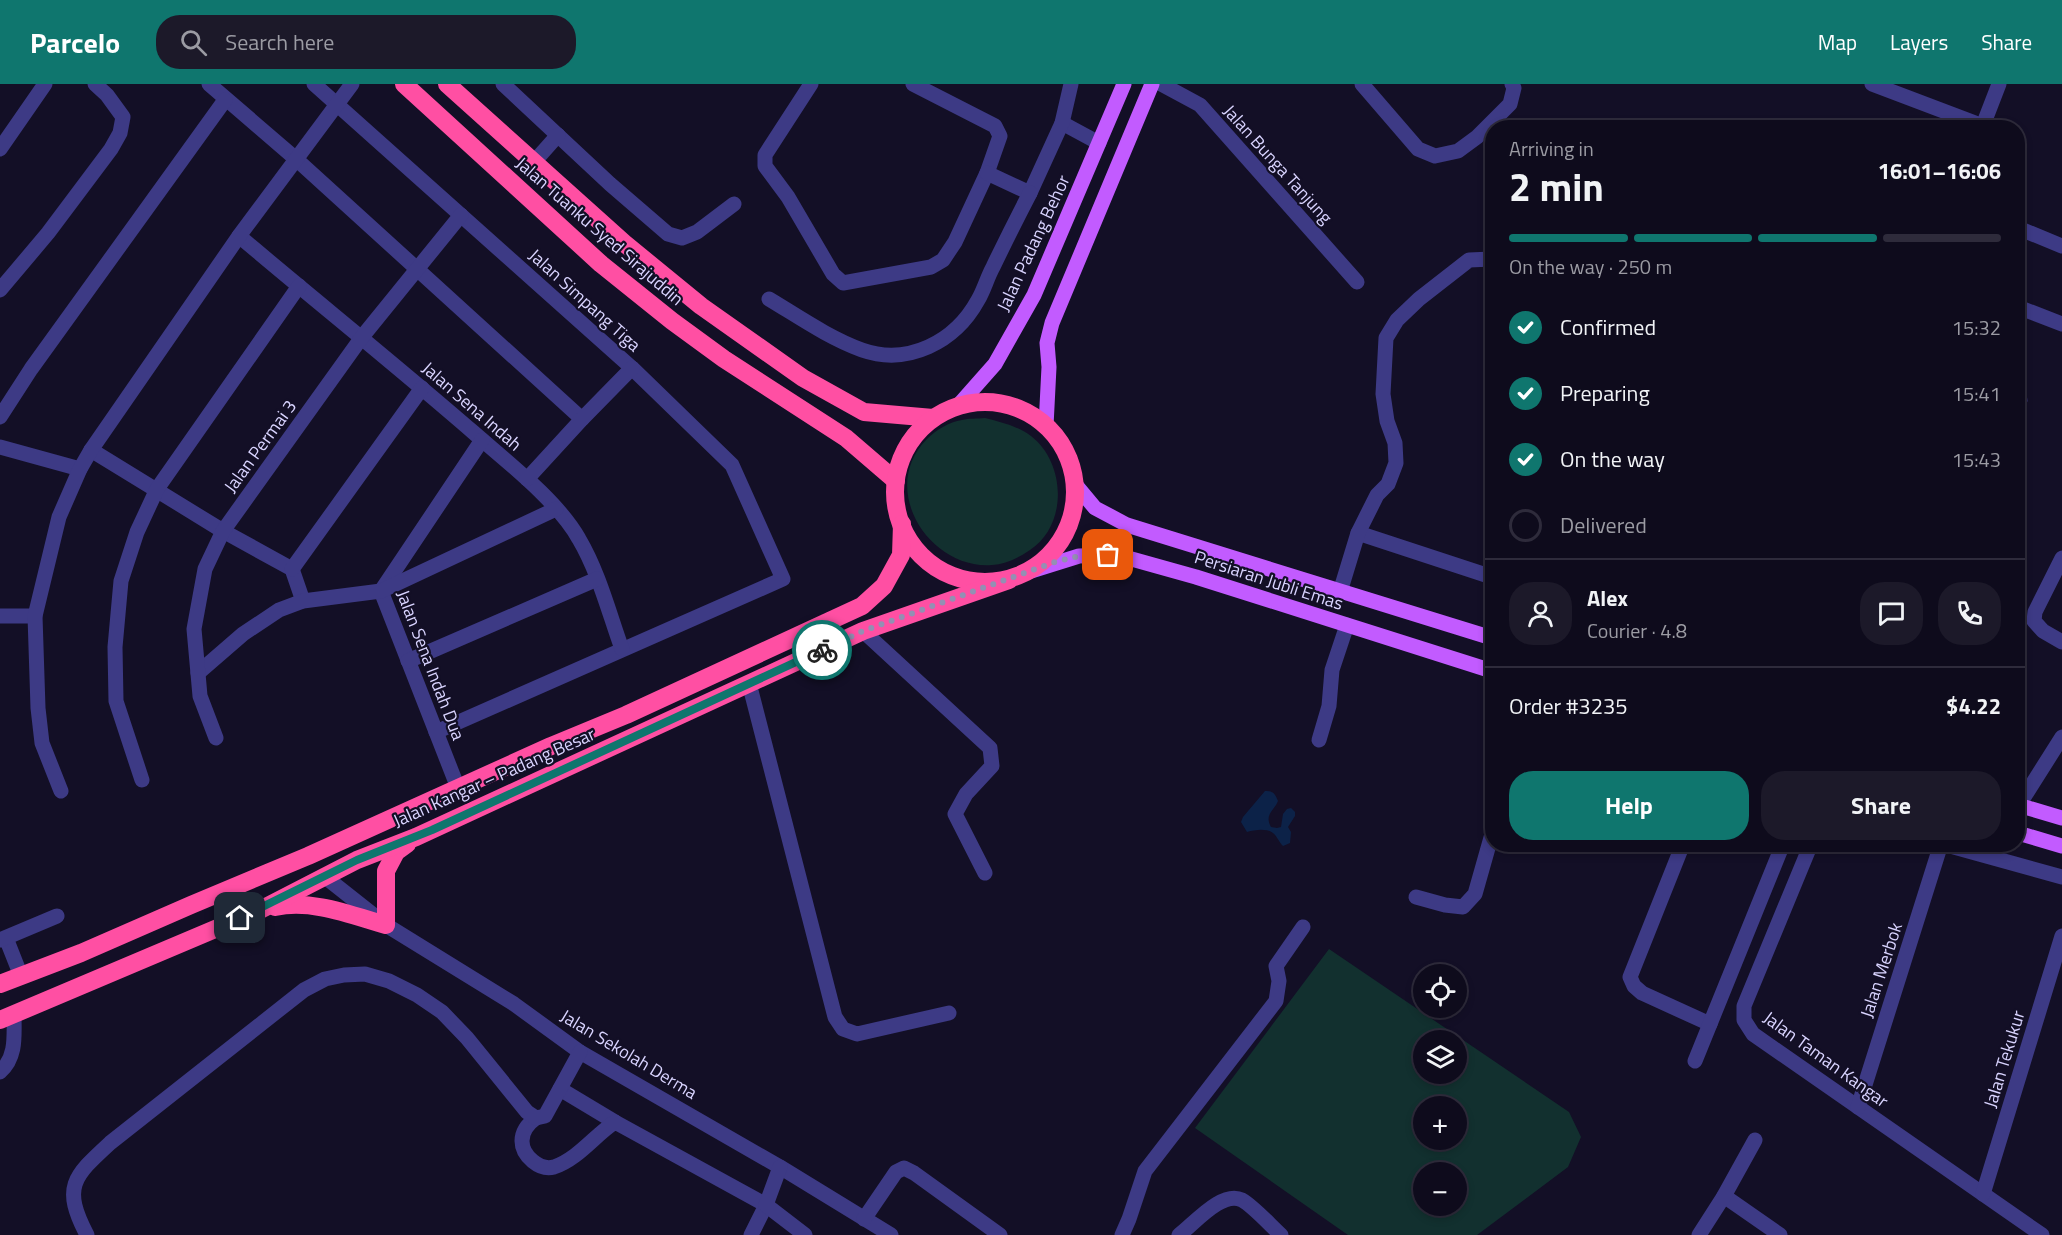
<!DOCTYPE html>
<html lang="en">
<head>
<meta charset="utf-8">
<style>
  :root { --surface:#0e0b1c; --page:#1c1929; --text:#f1f3f6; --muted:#9b9ba3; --line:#2e2b3b; --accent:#0f766e }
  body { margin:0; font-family:"Titillium Web",sans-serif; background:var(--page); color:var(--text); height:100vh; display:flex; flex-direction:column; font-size:22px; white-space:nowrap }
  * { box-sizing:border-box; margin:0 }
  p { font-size:20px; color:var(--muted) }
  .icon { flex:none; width:33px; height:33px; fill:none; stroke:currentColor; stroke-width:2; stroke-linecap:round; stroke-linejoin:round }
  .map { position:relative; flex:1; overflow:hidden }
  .side { position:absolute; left:1485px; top:36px; width:540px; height:732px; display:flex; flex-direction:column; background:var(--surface); border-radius:24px; box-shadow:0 3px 9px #0003,0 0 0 2px var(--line) }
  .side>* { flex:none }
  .tools { position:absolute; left:1413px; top:880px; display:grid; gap:12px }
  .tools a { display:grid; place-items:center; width:54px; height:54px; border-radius:50%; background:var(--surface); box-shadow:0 3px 9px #0003,0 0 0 2px var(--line); font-size:30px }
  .pin { position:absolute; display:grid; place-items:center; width:51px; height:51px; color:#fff; margin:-26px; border-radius:12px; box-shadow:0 3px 9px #0006 }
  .courier { position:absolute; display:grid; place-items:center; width:60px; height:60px; margin:-30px; border:4px solid #0f766e; border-radius:50%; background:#fff; color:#222; box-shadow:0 2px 8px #0007 }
  .summary em { font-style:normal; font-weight:700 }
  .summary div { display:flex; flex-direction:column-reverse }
  .summary { display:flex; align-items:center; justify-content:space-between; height:102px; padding:0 24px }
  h1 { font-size:39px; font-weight:700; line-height:45px }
  .bar { display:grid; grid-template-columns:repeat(4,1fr); gap:9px 6px; align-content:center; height:72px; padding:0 24px }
  .bar i { height:8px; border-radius:4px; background:var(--line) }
  .bar .current { background:var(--accent) }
  .bar p { grid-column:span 4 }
  .line { display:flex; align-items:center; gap:15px; padding:0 24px; border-top:2px solid var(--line) }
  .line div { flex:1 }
  .round { display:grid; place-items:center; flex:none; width:63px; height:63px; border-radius:24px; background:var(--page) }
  ol { padding:0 24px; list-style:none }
  li { display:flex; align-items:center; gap:18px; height:66px }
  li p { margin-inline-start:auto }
  li .icon { padding:6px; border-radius:50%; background:var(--accent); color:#fff; stroke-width:4 }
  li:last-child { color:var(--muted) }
  li i { width:33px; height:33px; border:3px solid var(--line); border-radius:50% }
  .action { display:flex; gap:12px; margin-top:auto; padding:12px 24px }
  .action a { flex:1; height:69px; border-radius:24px; background:var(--accent); color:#fff; font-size:24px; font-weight:700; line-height:69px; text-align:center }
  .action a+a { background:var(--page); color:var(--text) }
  header { display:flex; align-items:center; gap:36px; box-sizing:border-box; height:84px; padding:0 30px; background:var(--accent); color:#fff }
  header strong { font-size:28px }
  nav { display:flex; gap:33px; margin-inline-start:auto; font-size:21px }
  .search { width:420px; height:54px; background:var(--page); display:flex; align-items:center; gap:15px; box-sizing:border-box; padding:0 21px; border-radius:24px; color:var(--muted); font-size:22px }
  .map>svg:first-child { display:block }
</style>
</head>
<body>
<header>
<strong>Parcelo</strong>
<div class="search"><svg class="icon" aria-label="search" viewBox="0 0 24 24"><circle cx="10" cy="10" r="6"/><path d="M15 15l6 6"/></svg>Search here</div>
<nav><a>Map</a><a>Layers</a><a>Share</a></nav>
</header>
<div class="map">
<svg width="2062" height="1151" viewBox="0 0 2062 1151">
  <rect width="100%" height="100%" fill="#130f26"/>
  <g fill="#12302f" fill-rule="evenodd">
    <path d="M985 334C1000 338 1018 342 1031 352 1066 379 1068 441 1030 466 1018 474 1006 480 992 481 930 486 877 405 927 355 936 346 949 338 962 336 969 334 977 335 985 334Z"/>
    <path d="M1329 865 1569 1028 1581 1053 1568 1083 1477 1151H1348L1195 1044ZM1424 957H1456V990H1424ZM1424 1023H1456V1056H1424ZM1424 1089H1456V1122H1424Z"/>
  </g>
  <path fill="#0c2248" d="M1265 707C1273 707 1275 709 1278 717 1274 727 1264 730 1271 743L1277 744 1281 743 1283 730 1287 725 1291 724 1295 728V732L1288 743 1291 748 1290 759 1283 762C1279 758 1277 752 1273 749 1266 744 1255 746 1247 748L1241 738 1243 733Z"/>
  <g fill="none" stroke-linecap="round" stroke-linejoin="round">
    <g stroke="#3d3a85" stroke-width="15">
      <path d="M209 0 296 75 582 335"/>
      <path d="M314 0 632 284 732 381 783 495 436 648"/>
      <path d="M503 0 610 100 668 150 682 154 697 148 734 120"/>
      <path d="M811 0 765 71V82L788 113 833 190 843 199 931 183 943 176 955 158 987 89 1000 52 995 42 913 0"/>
      <path d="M1161 0 1200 21 1357 198"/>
      <path d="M1362 0 1418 65 1435 72 1458 67 1477 53 1510 20 1514 4 1512 0"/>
      <path d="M1872 0 1983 42"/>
      <path d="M1062 39 1099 59"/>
      <path d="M1982 44 1999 0"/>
      <path d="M0 65 45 0"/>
      <path d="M534 78 558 51"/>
      <path d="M987 89 1030 109 1062 39 1071 0"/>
      <path d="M2018 144 2062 162"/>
      <path d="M239 152C317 218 396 281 473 348 506 377 558 417 579 455 599 489 609 529 622 565"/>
      <path d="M0 206 48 149 111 65 120 49 123 33 107 11 95 0"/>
      <path d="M769 215C799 233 829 254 862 266 908 282 955 258 978 216 984 206 987 194 993 183 1005 158 1017 134 1030 109"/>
      <path d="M2018 223 2062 240"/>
      <path d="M2018 315 2020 316"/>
      <path d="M0 333 31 285 225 16"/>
      <path d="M0 363 80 385"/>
      <path d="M91 366 223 447 292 485 303 517"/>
      <path d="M527 395 582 335 632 284"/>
      <path d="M1358 449 1492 493"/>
      <path d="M2062 474 2035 528 2034 537 2043 547 2062 558"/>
      <path d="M292 485 422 304"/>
      <path d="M381 507 458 704"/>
      <path d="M381 507 482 356"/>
      <path d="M1340 508 1358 449 1377 411 1388 400 1396 379 1395 359 1387 337 1383 310 1386 254 1397 236 1419 215 1469 176 1492 175"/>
      <path d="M0 532H35"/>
      <path d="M863 547 990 664 992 682 966 710 955 730 985 789"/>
      <path d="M408 577 597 495"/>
      <path d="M198 589 243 550 279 526 303 517 381 507 556 425"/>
      <path d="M749 599 835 933 843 945 857 950 949 929"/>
      <path d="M216 654 200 612 194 545 205 485 223 447 362 253 461 131"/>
      <path d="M1319 656 1329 622 1332 586 1347 541"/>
      <path d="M142 696 116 617 115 563 121 497 137 448 157 405 299 202"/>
      <path d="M61 707 42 659 38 624 35 532 59 433 80 385 91 366 239 152 352 0"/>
      <path d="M2019 721 2062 653"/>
      <path d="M1683 760 1630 893 1634 902 1642 909 1710 940"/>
      <path d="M1811 760 1744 922V936L1753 950 2042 1151"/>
      <path d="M1943 760 2062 793"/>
      <path d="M324 792 386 841 514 920 580 968 780 1083 891 1151"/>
      <path d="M1416 813 1445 821 1463 823 1475 810 1492 750"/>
      <path d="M6 854 21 892"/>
      <path d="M0 856 57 832"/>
      <path d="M1695 977 1783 760"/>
      <path d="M0 988C17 973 14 951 14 930"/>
      <path d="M560 1005 615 1038"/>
      <path d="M1858 1023 1941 760"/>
      <path d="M536 1034C529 1039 522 1046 522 1057 522 1072 540 1087 554 1083 578 1075 595 1051 615 1038L766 1121 751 1151"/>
      <path d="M780 1083 766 1121 805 1151"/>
      <path d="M1983 1110 2062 852"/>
      <path d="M1724 1112 1780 1151"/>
      <path d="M864 1135 896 1088 904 1084 914 1089 1000 1151"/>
      <path d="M87 1151C62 1103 73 1093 110 1059L304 906 325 895 344 891 365 890 389 897 417 911 442 928 467 954 527 1028 536 1034 545 1032 580 968"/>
      <path d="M1122 1151 1129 1135 1145 1087 1276 917 1279 897 1276 882 1303 843"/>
      <path d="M1179 1151C1194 1140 1222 1106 1242 1116 1253 1122 1271 1142 1281 1151"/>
      <path d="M1699 1151 1724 1112 1755 1056"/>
    </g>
    <g stroke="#c25bff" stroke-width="15">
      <path d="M957 323 995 280 1034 211 1124 0"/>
      <path d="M1046 342 1049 283 1047 259 1052 239 1152 0"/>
      <path d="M1075 400 1095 424 1127 441 1492 554"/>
      <path d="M1031 487 1079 472 1108 471 1128 474 1196 493 1492 587"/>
      <path d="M2018 721 2062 734"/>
      <path d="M2018 749 2062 762"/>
    </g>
    <g stroke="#ff4fa3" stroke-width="18">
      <path d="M404 0 601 180 672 237 724 275 846 354 896 397"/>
      <path d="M447 0 624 159 701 222 803 294 864 328 933 334"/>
      <circle cx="985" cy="408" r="90"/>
      <path d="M275 823C312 815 351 831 386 841V787L396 768 407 760"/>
      <path d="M0 900 81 869 191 821 308 772 551 662 626 631 862 522 884 502 901 471 902 440"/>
      <path d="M0 936 260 826 357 776 416 753 863 547 1009 496"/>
    </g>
  </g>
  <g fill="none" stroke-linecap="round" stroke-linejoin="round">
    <path stroke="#948fb3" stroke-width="6" stroke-dasharray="0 10.8" d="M822 566 863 547 1055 478 1079 472 1108 471"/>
    <path stroke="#0f766e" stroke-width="8" d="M240 834 357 776 432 746 822 566"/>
  </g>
  <g text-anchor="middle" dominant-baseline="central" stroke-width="4.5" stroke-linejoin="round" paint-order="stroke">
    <g font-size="18" fill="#d9d4ff" stroke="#130f26">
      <text transform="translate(1278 80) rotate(48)">Jalan Bunga Tanjung</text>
      <text transform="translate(600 147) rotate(41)">Jalan Tuanku Syed Sirajuddin</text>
      <text transform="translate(1033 159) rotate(-65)">Jalan Padang Behor</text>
      <text transform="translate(585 216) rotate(42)">Jalan Simpang Tiga</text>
      <text transform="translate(472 322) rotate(41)">Jalan Sena Indah</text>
      <text transform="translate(260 362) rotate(-54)">Jalan Permai 3</text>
      <text transform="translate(1269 496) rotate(18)">Persiaran Jubli Emas</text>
      <text transform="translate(431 581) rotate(69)">Jalan Sena Indah Dua</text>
      <text transform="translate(494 693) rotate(-24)">Jalan Kangar – Padang Besar</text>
      <text transform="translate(1881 886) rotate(-72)">Jalan Merbok</text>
      <text transform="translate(629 970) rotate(31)">Jalan Sekolah Derma</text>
      <text transform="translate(1826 975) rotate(36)">Jalan Taman Kangar</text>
      <text transform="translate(2004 975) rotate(-73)">Jalan Tekukur</text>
    </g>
  </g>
</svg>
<div class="tools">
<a><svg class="icon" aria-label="locate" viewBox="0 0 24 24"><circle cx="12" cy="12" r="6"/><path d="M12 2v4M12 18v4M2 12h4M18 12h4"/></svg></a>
<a><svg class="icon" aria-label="layers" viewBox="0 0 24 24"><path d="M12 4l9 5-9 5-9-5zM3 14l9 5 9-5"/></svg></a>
<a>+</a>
<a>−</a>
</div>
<div class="pin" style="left:1108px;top:471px;background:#ea580c"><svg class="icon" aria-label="bag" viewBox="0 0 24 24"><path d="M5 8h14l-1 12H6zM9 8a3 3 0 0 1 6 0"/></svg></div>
<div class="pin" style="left:240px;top:834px;background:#1f2937"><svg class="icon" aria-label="home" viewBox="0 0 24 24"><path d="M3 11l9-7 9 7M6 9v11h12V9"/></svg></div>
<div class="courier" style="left:822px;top:566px"><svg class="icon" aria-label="bike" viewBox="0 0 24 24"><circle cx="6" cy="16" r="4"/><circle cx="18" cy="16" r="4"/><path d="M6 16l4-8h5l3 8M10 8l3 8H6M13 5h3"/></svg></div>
<section class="side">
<div class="summary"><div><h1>2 min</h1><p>Arriving in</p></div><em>16:01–16:06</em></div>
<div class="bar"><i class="current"></i><i class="current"></i><i class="current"></i><i></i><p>On the way · 250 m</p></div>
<ol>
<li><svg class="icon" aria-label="check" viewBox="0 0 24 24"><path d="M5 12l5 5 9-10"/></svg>Confirmed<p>15:32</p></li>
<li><svg class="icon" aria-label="check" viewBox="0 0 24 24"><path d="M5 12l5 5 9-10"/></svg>Preparing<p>15:41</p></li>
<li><svg class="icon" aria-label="check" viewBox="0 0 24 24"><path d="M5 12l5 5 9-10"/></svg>On the way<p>15:43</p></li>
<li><i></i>Delivered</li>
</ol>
<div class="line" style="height:108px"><a class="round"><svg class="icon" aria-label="person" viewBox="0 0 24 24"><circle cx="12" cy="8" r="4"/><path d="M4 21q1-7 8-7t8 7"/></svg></a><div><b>Alex</b><p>Courier · 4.8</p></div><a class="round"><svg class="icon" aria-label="chat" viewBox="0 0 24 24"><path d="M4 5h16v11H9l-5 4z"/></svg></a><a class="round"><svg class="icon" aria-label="phone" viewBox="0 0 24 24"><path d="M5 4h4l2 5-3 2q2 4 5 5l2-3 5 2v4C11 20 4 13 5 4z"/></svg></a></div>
<div class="line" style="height:78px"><div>Order #3235</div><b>$4.22</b></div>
<div class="action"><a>Help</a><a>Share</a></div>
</section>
</div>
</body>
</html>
